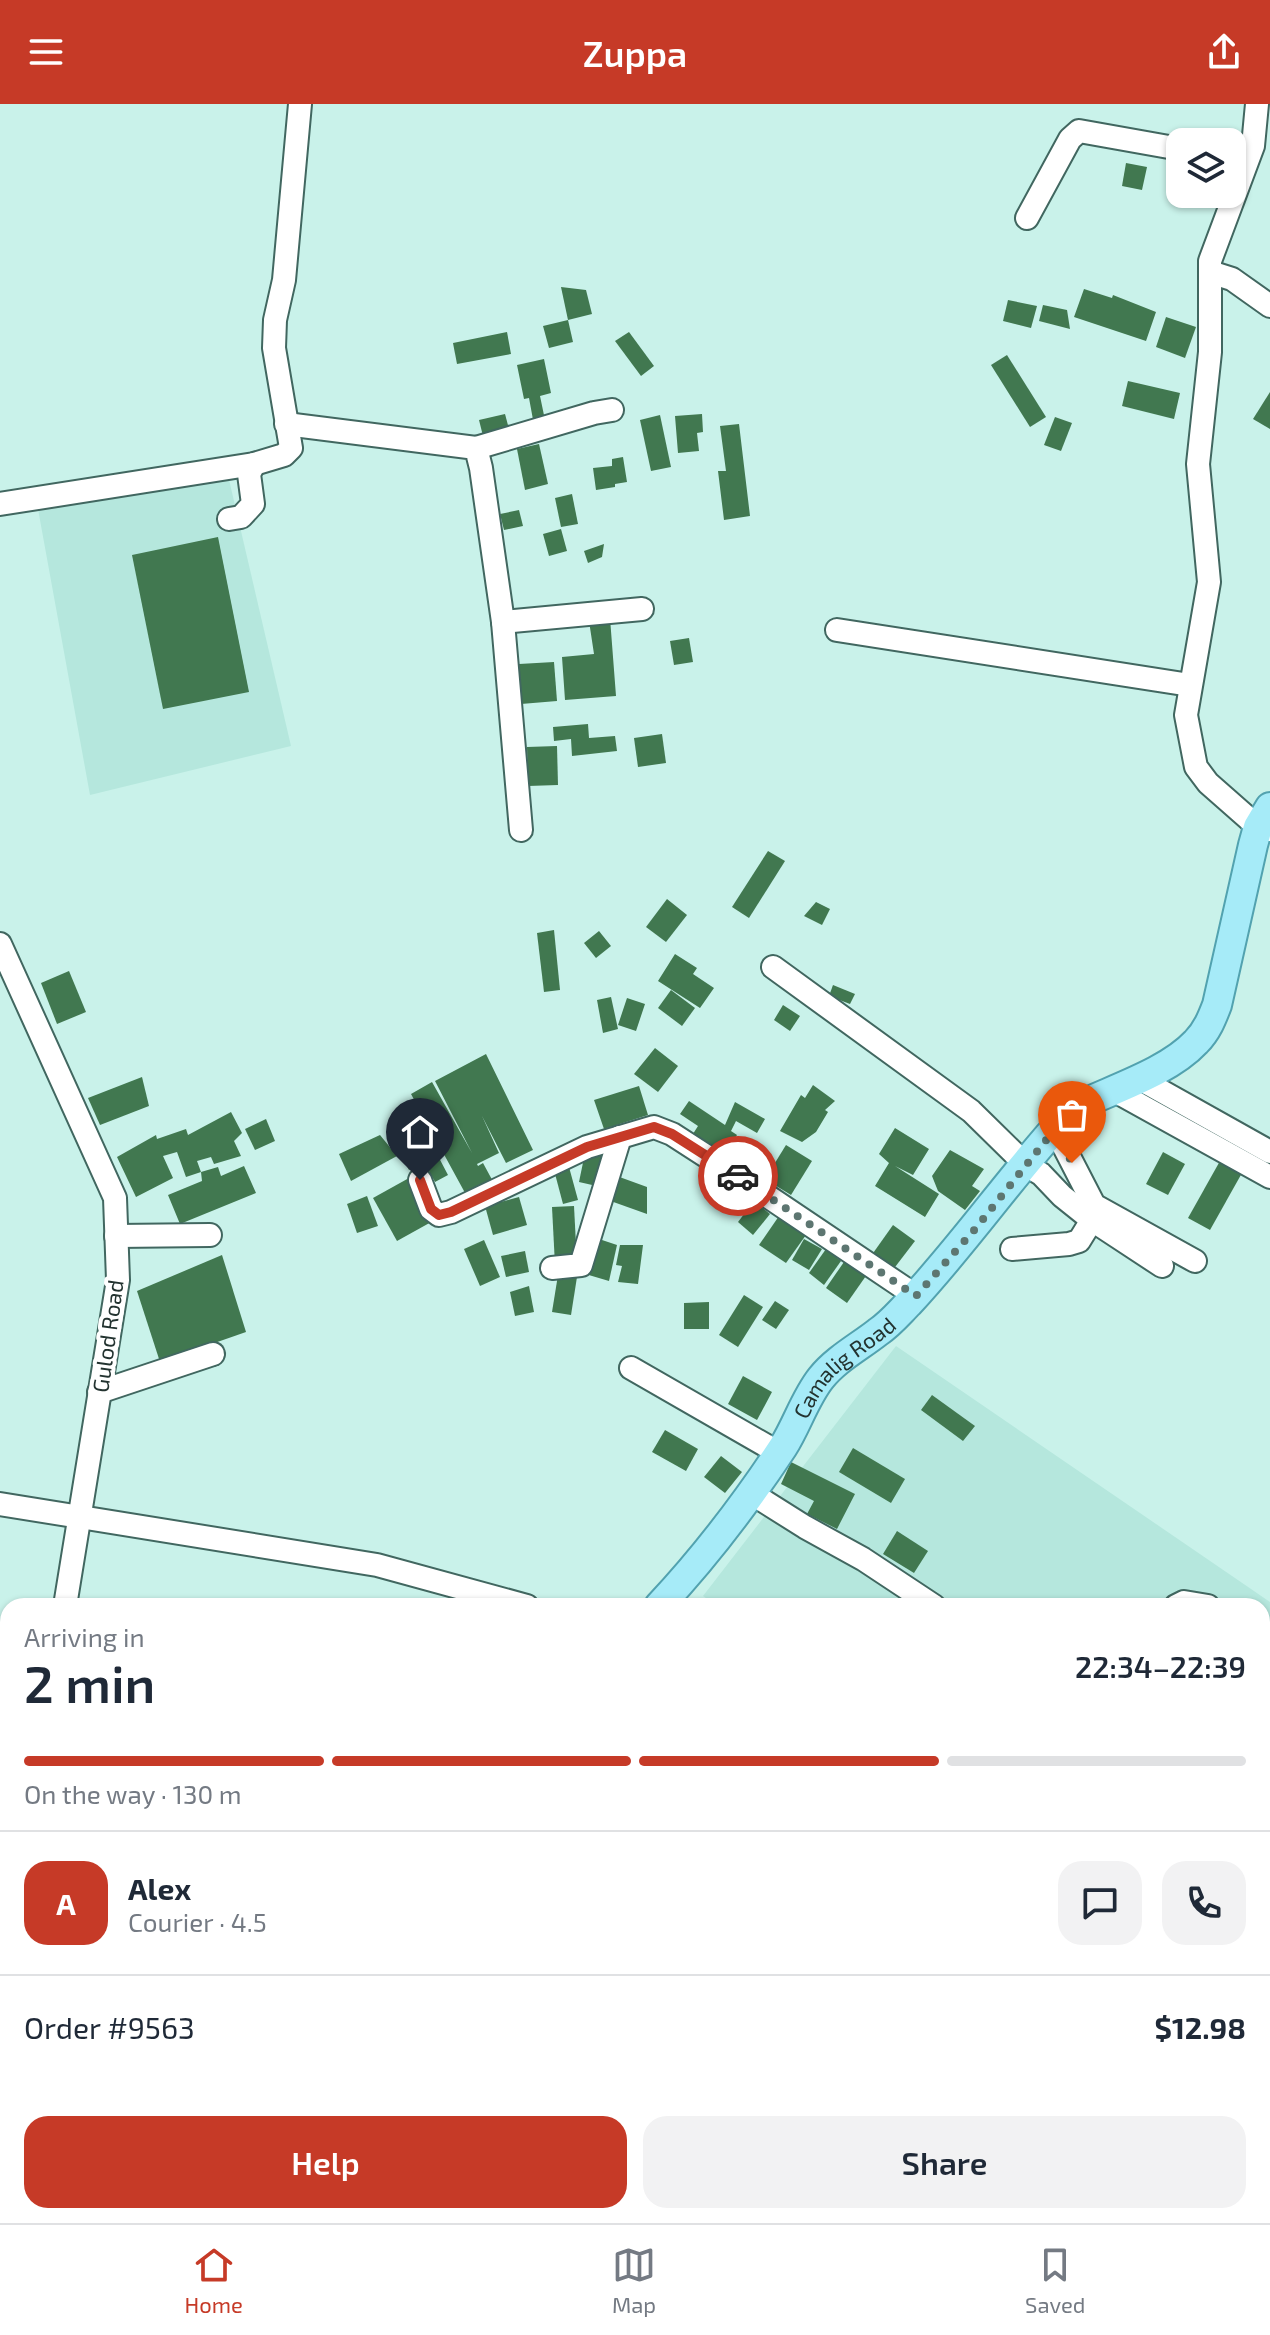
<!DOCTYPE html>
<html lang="en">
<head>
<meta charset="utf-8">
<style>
  :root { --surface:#fff; --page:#f2f2f3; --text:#1f2937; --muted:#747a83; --line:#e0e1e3; --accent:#c63a27 }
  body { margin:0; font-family:"Exo 2",sans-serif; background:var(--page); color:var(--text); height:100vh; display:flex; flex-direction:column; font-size:30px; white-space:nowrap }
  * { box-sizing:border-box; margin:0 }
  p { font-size:26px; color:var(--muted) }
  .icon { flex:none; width:44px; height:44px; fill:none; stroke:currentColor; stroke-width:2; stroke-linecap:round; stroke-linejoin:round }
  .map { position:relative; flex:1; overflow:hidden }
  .sheet { position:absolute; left:0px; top:1494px; width:1270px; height:626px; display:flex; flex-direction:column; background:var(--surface); border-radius:24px 24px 0 0; box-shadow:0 2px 6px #0004 }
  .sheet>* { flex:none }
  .buttons { position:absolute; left:1166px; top:24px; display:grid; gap:16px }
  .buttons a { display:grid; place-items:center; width:80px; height:80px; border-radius:16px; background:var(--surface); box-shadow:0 2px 6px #0004; font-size:40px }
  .pin { position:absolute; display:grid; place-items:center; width:68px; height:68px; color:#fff; margin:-82px -34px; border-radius:50% 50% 50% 0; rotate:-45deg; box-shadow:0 0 8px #0007 }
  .pin .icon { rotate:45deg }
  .courier { position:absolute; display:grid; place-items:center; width:80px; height:80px; margin:-40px; border:6px solid #c63a27; border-radius:50%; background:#fff; color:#222; box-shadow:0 2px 10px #0007 }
  .headline em { font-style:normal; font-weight:600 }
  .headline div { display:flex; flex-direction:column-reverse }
  .headline { display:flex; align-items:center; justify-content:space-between; height:136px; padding:0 24px }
  h1 { font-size:52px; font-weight:600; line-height:60px }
  .bar { display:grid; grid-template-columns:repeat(4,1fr); gap:12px 8px; align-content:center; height:96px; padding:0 24px }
  .bar i { height:10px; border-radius:6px; background:var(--line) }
  .bar .current { background:var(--accent) }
  .bar p { grid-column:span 4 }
  .line { display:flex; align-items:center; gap:20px; padding:0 24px; border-top:2px solid var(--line) }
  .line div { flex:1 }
  .round { display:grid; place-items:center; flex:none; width:84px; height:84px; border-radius:24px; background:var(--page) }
  .primary-button { display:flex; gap:16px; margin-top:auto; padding:16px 24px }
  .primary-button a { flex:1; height:92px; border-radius:24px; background:var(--accent); color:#fff; font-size:32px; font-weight:600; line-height:92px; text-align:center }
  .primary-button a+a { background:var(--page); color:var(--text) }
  header { display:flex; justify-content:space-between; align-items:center; height:104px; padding:0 24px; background:var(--accent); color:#fff; font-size:36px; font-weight:600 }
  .dock { display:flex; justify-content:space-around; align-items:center; height:112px; border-top:2px solid var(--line); background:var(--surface); font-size:22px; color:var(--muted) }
  .dock a { display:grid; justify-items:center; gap:4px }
  .dock .current { color:var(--accent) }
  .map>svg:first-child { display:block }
</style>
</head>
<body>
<header><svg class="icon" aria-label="menu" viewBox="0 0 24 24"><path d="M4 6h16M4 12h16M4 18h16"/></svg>Zuppa<svg class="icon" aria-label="share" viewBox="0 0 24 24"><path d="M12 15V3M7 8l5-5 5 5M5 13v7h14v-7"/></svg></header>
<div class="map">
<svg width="1270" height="2119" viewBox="0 0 1270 2119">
  <rect width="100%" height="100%" fill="#c9f2ea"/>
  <g fill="#b5e7dd">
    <path d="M227 367 291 642 90 691 38 405Z"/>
    <path d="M896 1242 1270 1498V1789L1262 1783V1502H717L703 1492Z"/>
  </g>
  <g fill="#becc9e">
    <path d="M1262 1784 1270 1790V1969L1262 1963Z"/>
    <path d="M1262 2042 1270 2048V2119H644L643 2112H1262Z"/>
  </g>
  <g fill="#417850">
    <path d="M1126 59 1147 63 1142 86 1122 82Z"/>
    <path d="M561 183 586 186 592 210 568 216Z"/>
    <path d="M1084 185 1112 194 1113 191 1156 208 1146 237 1074 213Z"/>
    <path d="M1008 196 1037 202 1031 224 1003 217Z"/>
    <path d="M1043 201 1067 206 1070 225 1039 217Z"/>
    <path d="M1166 213 1196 223 1185 254 1156 243Z"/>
    <path d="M568 216 573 238 549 244 543 222Z"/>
    <path d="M507 228 511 250 457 260 453 239Z"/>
    <path d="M629 228 654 262 641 272 615 237Z"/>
    <path d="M1007 251 1046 313 1030 323 991 261Z"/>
    <path d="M544 255 551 289 540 292 545 316 534 321 529 294 524 295 517 261Z"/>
    <path d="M1128 277 1180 289 1174 315 1122 302Z"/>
    <path d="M1270 288V325L1253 315Z"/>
    <path d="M505 310 509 325 483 332 479 316Z"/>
    <path d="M702 310 703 328 697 329 699 347 678 349 675 312Z"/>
    <path d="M660 311 671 363 651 367 640 316Z"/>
    <path d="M1055 313 1072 319 1061 347 1044 341Z"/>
    <path d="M739 320 750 412 724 416 718 367H726L720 322Z"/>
    <path d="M539 340 548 380 525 386 517 345Z"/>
    <path d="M623 353 627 378 615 380V383L596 386 593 364 612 362V355Z"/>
    <path d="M572 390 578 420 561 423 555 394Z"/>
    <path d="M519 406 523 422 504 426 500 410Z"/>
    <path d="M561 425 567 447 549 452 543 430Z"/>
    <path d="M218 433 249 588 163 605 132 451Z"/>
    <path d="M604 440 602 453 588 459 584 447Z"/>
    <path d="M610 514 616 592 565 596 562 553 594 550 589 517Z"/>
    <path d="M689 534 693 558 674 561 670 537Z"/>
    <path d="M554 558 557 597 521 600 519 560Z"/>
    <path d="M588 620 589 634 615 632 617 647 572 652 571 635 554 637 553 623Z"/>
    <path d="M662 630 666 659 638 663 634 634Z"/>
    <path d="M557 642 558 681 528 682 527 643Z"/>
    <path d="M768 747 785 757 749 814 732 803Z"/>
    <path d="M667 795 687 811 666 838 646 823Z"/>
    <path d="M816 798 830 805 822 821 804 812Z"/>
    <path d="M554 826 560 886 544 888 537 829Z"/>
    <path d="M599 827 611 842 596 854 584 839Z"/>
    <path d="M675 850 697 864 693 870 714 884 700 904 658 877Z"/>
    <path d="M69 867 86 908 57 920 41 879Z"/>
    <path d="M833 881 855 890 850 900 829 892Z"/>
    <path d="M671 886 695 904 682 922 658 904Z"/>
    <path d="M611 893 618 925 603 929 597 896Z"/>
    <path d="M627 894 645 900 636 927 618 921Z"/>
    <path d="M783 901 800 912 790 927 774 916Z"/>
    <path d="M655 944 678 962 658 988 634 970Z"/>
    <path d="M486 950 533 1046 506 1059 482 1012 499 1049 477 1060 478 1062 483 1059 496 1083 470 1098 411 990 432 978 472 1049 435 977Z"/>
    <path d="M142 973 149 1002 100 1021 88 994Z"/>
    <path d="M813 981 835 997 825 1006 828 1008 816 1028 802 1038 780 1027 801 991 805 994Z"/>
    <path d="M639 982 648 1011 604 1025 594 996Z"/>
    <path d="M689 997 725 1021 735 998 765 1015 757 1029 736 1017 731 1027 737 1031 724 1052 691 1033 698 1022 680 1010Z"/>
    <path d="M231 1008 242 1029 234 1037 241 1052 214 1060 211 1053 197 1057 201 1068 218 1063 221 1072 244 1062 256 1089 180 1120 168 1091 202 1077 201 1068 186 1073 177 1048 163 1052 173 1074 136 1093 117 1053 156 1031 157 1035 186 1025 188 1031Z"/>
    <path d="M266 1015 275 1037 255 1046 245 1025Z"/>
    <path d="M895 1024 929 1045 913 1071 895 1062 939 1090 925 1113 875 1082 889 1059 879 1050Z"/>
    <path d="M380 1031 397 1052 351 1077 339 1050Z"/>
    <path d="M427 1031 448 1071 435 1078 424 1058 409 1066 399 1047Z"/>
    <path d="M786 1041 812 1057 791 1091 765 1075Z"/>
    <path d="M586 1044 608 1049 601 1083 579 1078Z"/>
    <path d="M950 1046 984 1065 972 1082 980 1087 965 1106 938 1087 932 1072Z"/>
    <path d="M1163 1048 1185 1060 1168 1091 1146 1080Z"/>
    <path d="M1220 1057 1242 1069 1210 1126 1188 1114Z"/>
    <path d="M569 1063 578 1096 563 1100 554 1066Z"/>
    <path d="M614 1071 647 1083V1110L605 1095Z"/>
    <path d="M409 1074 433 1117 397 1137 373 1094Z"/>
    <path d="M367 1092 378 1122 357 1129 347 1100Z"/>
    <path d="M519 1093 527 1121 493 1131 485 1102Z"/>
    <path d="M754 1097 770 1110 753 1131 738 1118Z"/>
    <path d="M574 1102 577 1160 555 1161 552 1103Z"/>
    <path d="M779 1112 806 1131 786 1159 759 1141Z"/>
    <path d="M893 1121 915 1137 892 1167 871 1152Z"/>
    <path d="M593 1133 617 1141 609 1177 582 1169Z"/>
    <path d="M804 1135 822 1145 809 1166 792 1156Z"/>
    <path d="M484 1136 500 1173 480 1182 464 1145Z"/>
    <path d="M620 1141H643L638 1180 618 1178 622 1162 616 1161Z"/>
    <path d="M826 1145 841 1157 824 1181 809 1169Z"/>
    <path d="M525 1147 529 1168 506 1173 501 1152Z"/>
    <path d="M222 1151 246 1228 160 1258 137 1187Z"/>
    <path d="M846 1155 868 1169 847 1199 826 1184Z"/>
    <path d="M558 1171 577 1173 571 1211 552 1208Z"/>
    <path d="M529 1182 534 1208 515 1212 510 1188Z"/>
    <path d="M744 1191 763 1203 738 1243 719 1231Z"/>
    <path d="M775 1197 789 1206 776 1225 762 1216Z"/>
    <path d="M709 1198V1225H684V1199Z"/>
    <path d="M743 1272 772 1288 757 1316 728 1300Z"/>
    <path d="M932 1291 975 1322 963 1337 921 1306Z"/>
    <path d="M665 1326 698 1345 686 1367 652 1348Z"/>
    <path d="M853 1344 905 1375 891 1399 839 1368Z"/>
    <path d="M721 1352 742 1368 725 1389 704 1373Z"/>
    <path d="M791 1358 855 1390 837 1425 807 1410 814 1397 781 1380Z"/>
    <path d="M897 1427 928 1447 914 1469 883 1450Z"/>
  </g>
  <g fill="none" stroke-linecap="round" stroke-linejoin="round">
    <g stroke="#416760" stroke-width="26">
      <g id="minor">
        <path d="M1257 0 1253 42 1210 157V248L1198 360 1209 478 1186 611 1196 663 1208 679 1258 723 1270 726"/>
        <path d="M1027 114 1070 35 1079 27 1180 45"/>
        <path d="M1210 168 1232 175 1270 202"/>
        <path d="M286 320 476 344 481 364 503 518 521 726"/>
        <path d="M476 344 594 309 612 306"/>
        <path d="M0 400 254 360 284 351 291 344 274 244 275 216 284 176 300 0"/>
        <path d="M229 415 241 413 253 400 249 370 254 360"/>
        <path d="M503 518 642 505"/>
        <path d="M837 526 1190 581"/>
        <path d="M0 840 115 1094 118 1176 65 1502"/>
        <path d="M773 863 971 1007 1026 1061 1041 1070 1062 1092 1092 1116 1162 1162"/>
        <path d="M1138 974 1270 1048"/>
        <path d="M1113 986 1270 1073"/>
        <path d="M1059 1020 1061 1037 1094 1101 1195 1157"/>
        <path d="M420 1076 431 1105 439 1111 451 1108 587 1043 654 1023 672 1030 751 1081 916 1192"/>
        <path d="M116 1132 210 1131"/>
        <path d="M1012 1145 1069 1140 1079 1137 1092 1116"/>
        <path d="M552 1164 581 1161 620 1033"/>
        <path d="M631 1264 779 1349"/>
        <path d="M99 1288 213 1250"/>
        <path d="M751 1389 805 1423 863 1455 934 1502"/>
        <path d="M0 1400 377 1461 527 1502"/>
        <path d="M1176 1502 1184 1498 1208 1502"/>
        <path d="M1262 1540 1270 1545"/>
        <path d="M1262 1865 1270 1871"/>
        <path d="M1262 1985 1270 1991"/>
        <path d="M1262 2018 1270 2024"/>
        <path d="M349 2119 365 2112"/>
        <path d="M513 2119 553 2112"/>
      </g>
    </g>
    <g stroke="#52a2af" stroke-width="32">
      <g id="major">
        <path id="s1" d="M659 1502C705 1453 746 1399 783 1343 797 1321 805 1294 821 1274 836 1255 859 1243 878 1228 890 1220 899 1209 909 1199 965 1139 1011 1072 1066 1012L1076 1003C1113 985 1168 968 1196 938 1207 927 1212 914 1217 901L1253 741 1258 723 1270 703"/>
        <path d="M464 2112 468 2119"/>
      </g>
    </g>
    <use href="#minor" stroke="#fff" stroke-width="22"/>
    <use href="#major" stroke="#a6ebf8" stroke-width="28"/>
  </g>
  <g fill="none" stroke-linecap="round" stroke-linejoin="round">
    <path stroke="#5d7671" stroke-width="8" stroke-dasharray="0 14.4" d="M738 1072 916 1192 976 1124 1059 1020 1061 1037 1072 1059"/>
    <path stroke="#c63a27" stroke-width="10" d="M420 1076 431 1105 439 1111 451 1108 587 1043 654 1023 672 1030 738 1072"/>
  </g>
  <g text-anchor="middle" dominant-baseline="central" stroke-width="8" stroke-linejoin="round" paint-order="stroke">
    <g font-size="22" fill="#233330" stroke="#fff">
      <text transform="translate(107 1232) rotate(-82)">Gulod Road</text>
      <text stroke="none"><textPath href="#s1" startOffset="304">Camalig Road</textPath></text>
    </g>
  </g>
</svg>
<div class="buttons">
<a><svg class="icon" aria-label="layers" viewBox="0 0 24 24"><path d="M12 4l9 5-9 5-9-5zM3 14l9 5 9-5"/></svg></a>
</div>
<div class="pin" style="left:1072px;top:1059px;background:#ea580c"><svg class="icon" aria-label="bag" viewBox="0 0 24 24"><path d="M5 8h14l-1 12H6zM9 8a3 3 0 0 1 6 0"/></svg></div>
<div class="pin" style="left:420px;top:1076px;background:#1f2937"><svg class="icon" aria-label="home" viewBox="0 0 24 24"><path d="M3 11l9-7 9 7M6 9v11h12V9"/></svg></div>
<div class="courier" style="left:738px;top:1072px"><svg class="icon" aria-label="car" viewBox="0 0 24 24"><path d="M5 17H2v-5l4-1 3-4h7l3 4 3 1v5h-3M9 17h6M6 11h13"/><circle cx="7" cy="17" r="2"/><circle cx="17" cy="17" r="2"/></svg></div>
<section class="sheet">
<div class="headline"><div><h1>2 min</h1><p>Arriving in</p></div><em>22:34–22:39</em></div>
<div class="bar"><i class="current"></i><i class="current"></i><i class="current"></i><i></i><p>On the way · 130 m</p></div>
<div class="line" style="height:144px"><b class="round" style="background:var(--accent);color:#fff">A</b><div><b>Alex</b><p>Courier · 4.5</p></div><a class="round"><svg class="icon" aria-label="chat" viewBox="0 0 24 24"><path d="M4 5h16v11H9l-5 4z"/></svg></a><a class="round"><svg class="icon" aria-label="phone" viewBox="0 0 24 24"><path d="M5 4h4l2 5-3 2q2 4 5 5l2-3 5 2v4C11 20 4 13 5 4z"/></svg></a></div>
<div class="line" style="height:104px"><div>Order #9563</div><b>$12.98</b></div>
<div class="primary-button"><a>Help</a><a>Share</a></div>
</section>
</div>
<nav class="dock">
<a class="current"><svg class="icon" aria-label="home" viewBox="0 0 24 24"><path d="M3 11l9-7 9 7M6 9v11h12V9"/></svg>Home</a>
<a><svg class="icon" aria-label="map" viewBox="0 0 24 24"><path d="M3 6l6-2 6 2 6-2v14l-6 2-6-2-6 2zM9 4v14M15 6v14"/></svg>Map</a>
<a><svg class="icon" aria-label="saved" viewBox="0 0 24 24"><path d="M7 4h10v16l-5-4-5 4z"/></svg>Saved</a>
</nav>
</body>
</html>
